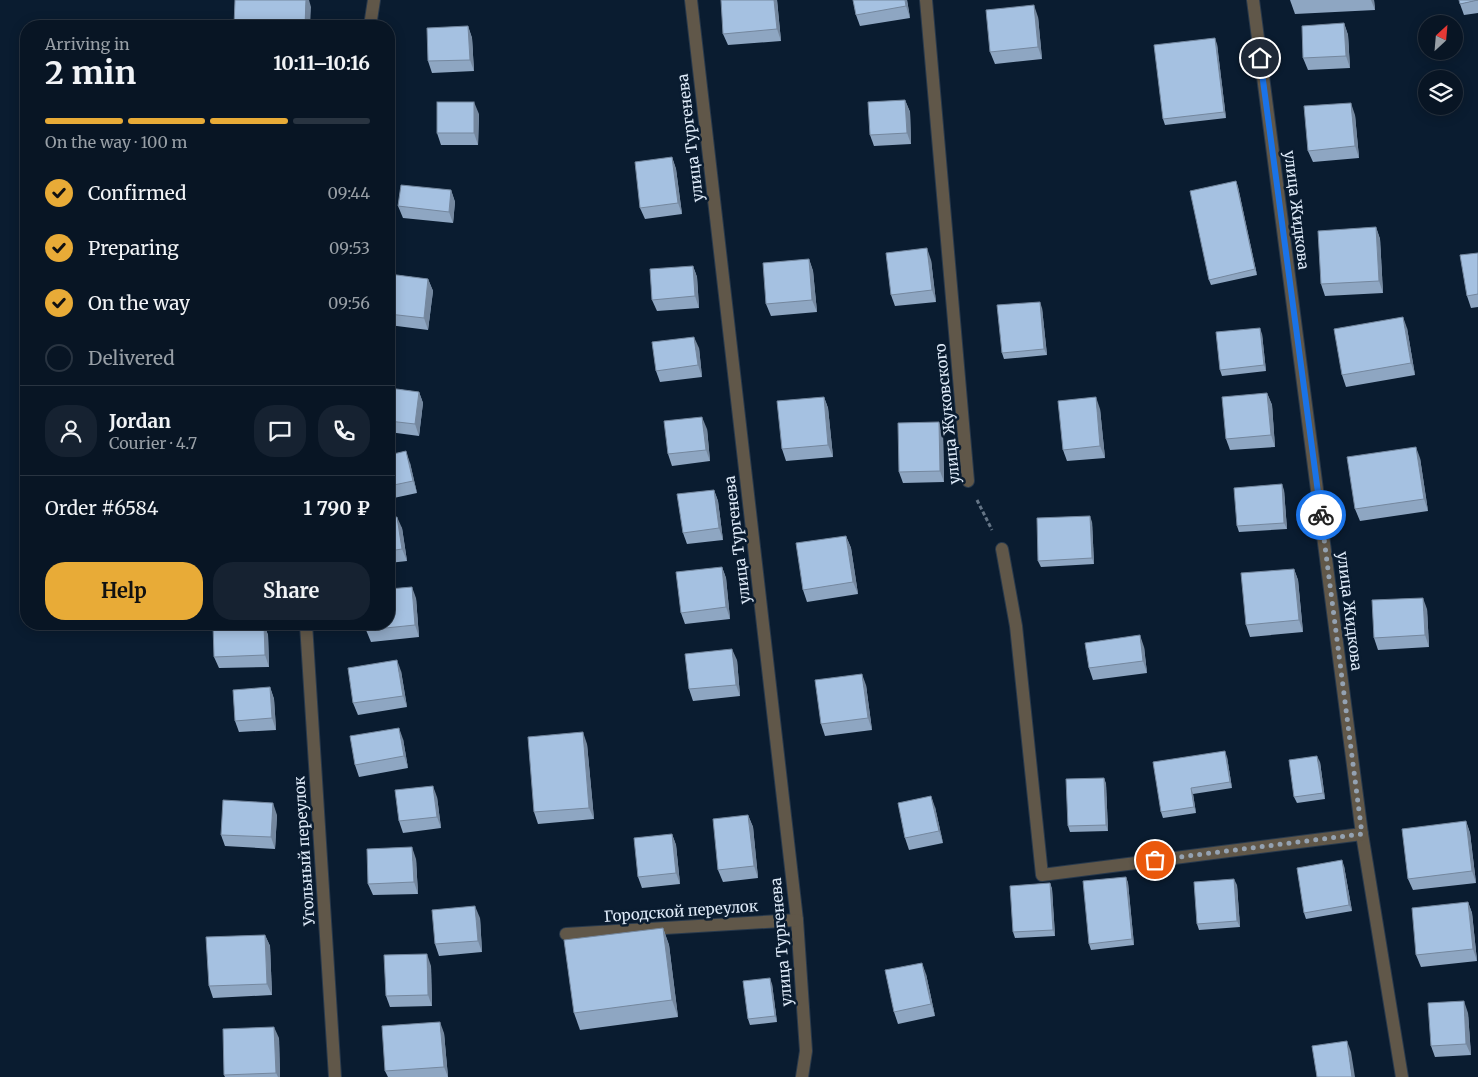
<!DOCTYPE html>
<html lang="en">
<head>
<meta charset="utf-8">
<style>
  :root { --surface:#081524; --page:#162231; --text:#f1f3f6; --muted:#989fa6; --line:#293441; --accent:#e8ab37 }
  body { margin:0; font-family:Merriweather,serif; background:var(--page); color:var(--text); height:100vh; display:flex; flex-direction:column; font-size:19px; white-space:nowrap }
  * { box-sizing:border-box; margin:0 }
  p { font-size:16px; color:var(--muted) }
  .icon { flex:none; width:28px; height:28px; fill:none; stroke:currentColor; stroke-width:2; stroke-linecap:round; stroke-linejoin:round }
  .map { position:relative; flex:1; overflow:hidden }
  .sheet { position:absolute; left:20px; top:20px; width:375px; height:610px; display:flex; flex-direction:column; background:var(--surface); border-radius:20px; box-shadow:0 2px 12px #0003,0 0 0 1px var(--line) }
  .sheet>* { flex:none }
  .needle { width:32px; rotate:26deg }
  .fabs { position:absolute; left:1418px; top:15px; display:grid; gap:10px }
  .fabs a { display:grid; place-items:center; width:45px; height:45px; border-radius:50%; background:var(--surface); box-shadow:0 2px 12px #0003,0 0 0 1px var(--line); font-size:25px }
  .pin { position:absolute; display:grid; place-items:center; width:42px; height:42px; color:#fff; margin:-21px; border:2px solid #fff; border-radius:50%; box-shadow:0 1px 5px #0007 }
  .courier { position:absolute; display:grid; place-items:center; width:50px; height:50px; margin:-25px; border:4px solid #1a73e8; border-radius:50%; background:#fff; color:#222; box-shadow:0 1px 6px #0007 }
  .summary em { font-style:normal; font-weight:700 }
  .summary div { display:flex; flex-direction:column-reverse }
  .summary { display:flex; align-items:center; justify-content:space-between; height:85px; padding:0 25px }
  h1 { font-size:32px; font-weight:700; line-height:38px }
  .bar { display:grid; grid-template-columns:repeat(4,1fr); gap:8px 5px; align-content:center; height:60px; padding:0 25px }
  .bar i { height:6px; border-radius:4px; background:var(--line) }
  .bar .on { background:var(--accent) }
  .bar p { grid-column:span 4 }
  .line { display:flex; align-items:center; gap:12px; padding:0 25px; border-top:1px solid var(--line) }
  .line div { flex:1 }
  .round { display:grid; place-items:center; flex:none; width:52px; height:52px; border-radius:20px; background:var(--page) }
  ol { padding:0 25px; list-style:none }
  li { display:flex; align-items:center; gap:15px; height:55px }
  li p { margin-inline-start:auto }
  li .icon { padding:5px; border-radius:50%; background:var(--accent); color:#111; stroke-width:4 }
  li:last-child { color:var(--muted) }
  li i { width:28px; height:28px; border:2px solid var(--line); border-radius:50% }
  .action { display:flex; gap:10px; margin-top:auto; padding:10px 25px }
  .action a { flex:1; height:58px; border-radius:20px; background:var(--accent); color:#111; font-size:20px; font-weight:700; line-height:58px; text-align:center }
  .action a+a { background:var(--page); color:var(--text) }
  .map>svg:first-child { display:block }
</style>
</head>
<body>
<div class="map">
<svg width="1478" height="1077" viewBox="0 0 1478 1077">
  <rect width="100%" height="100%" fill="#0a1c30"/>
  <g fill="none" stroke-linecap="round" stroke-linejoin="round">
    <g stroke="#28394c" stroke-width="14">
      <g id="minor">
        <path d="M691 0 797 920 806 1051 802 1077"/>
        <path d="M926 0 968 481"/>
        <path d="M1253 0 1362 834 1402 1077"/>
        <path d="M370 26 374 0"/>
        <path d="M1002 549 1016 626 1042 875 1362 834"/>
        <path d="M306 624 335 1077"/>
        <path d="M566 934 797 920"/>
      </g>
    </g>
    <path stroke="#657586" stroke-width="3" stroke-dasharray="4 2.5" stroke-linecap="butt" d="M977 500 992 530"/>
    <use href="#minor" stroke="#605749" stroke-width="12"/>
  </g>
  <g fill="#8ea6c2">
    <path d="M777 0 781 41 728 45 723 34Z"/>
    <path d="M853 0H907L910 18 860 26 856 15Z"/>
    <path d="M1290 0H1374L1375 10 1295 14Z"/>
    <path d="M1478 0V13L1464 15 1460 4Z"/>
    <path d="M1038 17 1042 59 995 64 990 52Z"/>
    <path d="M1344 23 1348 35 1350 68 1308 70 1303 58Z"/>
    <path d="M468 26 472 38 474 71 432 73 428 61Z"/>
    <path d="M1217 44 1226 118 1165 125 1163 119Z"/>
    <path d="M905 100 910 112 911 144 874 146 870 135Z"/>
    <path d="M479 114 478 145H441L437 133Z"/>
    <path d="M1355 115 1359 158 1313 162 1308 151Z"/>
    <path d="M672 157 676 169 682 214 645 219 640 208Z"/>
    <path d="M1236 181 1238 187 1257 275 1211 285 1209 280Z"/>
    <path d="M451 190 455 202 453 223 403 218 398 206Z"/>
    <path d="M1376 227 1380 239 1383 293 1325 296 1321 284Z"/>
    <path d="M1478 253V307L1471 308 1467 296Z"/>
    <path d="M809 259 813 271 817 312 771 316 766 304Z"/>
    <path d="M931 260 936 302 895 306 891 295Z"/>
    <path d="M693 266 697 277 699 308 657 311 652 300Z"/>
    <path d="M389 274 428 279 433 291 428 330 389 325Z"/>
    <path d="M1042 308 1047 355 1004 359 1002 353Z"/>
    <path d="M1407 328 1415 375 1346 387 1342 375Z"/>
    <path d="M1262 334 1266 371 1222 376 1220 370Z"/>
    <path d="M699 348 702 377 660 382 656 371Z"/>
    <path d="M389 388 419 392 423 403 419 436 389 432Z"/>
    <path d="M1267 393 1272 405 1275 447 1230 450 1226 439Z"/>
    <path d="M824 397 828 408 833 457 786 461 782 449Z"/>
    <path d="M1100 409 1105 458 1067 461 1063 450Z"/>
    <path d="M939 422 943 434 944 482 903 483 899 472Z"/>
    <path d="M707 429 710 461 672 466 668 454Z"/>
    <path d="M389 455 410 463 417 493 389 499Z"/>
    <path d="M1420 458 1428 511 1360 521 1355 509Z"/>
    <path d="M714 490 718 501 723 540 687 544 683 533Z"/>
    <path d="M1284 490 1287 529 1239 532 1237 526Z"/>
    <path d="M389 518 402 528 407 561 389 563Z"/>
    <path d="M1092 522 1094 564 1041 567 1038 561Z"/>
    <path d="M846 536 851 548 858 594 807 602 803 590Z"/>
    <path d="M722 567 726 578 730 619 685 624 681 613Z"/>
    <path d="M1294 569 1298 580 1303 632 1250 637 1246 625Z"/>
    <path d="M416 598 419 637 371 642 366 630Z"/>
    <path d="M1427 609 1429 647 1378 650 1374 638Z"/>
    <path d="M264 624 268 635 269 667 219 668 214 657Z"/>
    <path d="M1144 647 1147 673 1093 680 1089 668Z"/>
    <path d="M737 660 740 696 693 701 689 689Z"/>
    <path d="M401 671 407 707 358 715 353 703Z"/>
    <path d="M866 685 872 730 825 736 821 724Z"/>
    <path d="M270 687 274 699 276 730 239 732 235 721Z"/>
    <path d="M403 739 408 768 359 777 355 765Z"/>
    <path d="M587 744 594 819 538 824 534 812Z"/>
    <path d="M1227 757 1232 788 1193 794 1196 813 1163 818 1161 812Z"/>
    <path d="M1320 762 1325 799 1297 803 1294 797Z"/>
    <path d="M1104 778 1106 784 1108 831 1070 832 1068 826Z"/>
    <path d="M437 797 441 828 403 833 399 821Z"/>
    <path d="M935 807 943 843 909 850 905 838Z"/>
    <path d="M277 815 275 849 225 846 221 835Z"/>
    <path d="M748 815 753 827 758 878 723 882 718 870Z"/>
    <path d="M1466 821 1470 833 1476 883 1413 890 1408 879Z"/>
    <path d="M672 834 676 845 680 884 642 888 638 877Z"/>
    <path d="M416 859 418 894 373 895 368 884Z"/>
    <path d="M1344 866 1352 911 1306 919 1304 913Z"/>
    <path d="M1126 877 1128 883 1134 945 1091 950 1089 944Z"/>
    <path d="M1050 883 1052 889 1055 936 1015 938 1013 932Z"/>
    <path d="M1237 885 1240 927 1199 930 1197 924Z"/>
    <path d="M1468 902 1472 913 1477 961 1421 967 1416 955Z"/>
    <path d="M480 918 482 952 439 956 435 944Z"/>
    <path d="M663 928 669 945 678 1017 580 1030 574 1013Z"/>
    <path d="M265 935 270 946 272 995 213 998 209 986Z"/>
    <path d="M431 966 432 1006 390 1007 386 996Z"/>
    <path d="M926 974 935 1016 898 1024 894 1012Z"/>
    <path d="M772 984 777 1022 750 1025 748 1019Z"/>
    <path d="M1468 1013 1471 1055 1435 1057 1431 1046Z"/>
    <path d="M444 1033 448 1077H388L385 1071Z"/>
    <path d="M279 1038 280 1077H225L224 1075Z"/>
  </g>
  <g fill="#74879e">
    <path d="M306 0H309L311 7 310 26H305Z"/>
    <path d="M774 0H777L781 41 777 29Z"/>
    <path d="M905 0H907L910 18 906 6Z"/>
    <path d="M1371 0H1374L1375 10Z"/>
    <path d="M1034 5 1038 17 1042 59 1038 47Z"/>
    <path d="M1344 23 1348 35 1350 68 1346 56Z"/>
    <path d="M468 26 472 38 474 71 470 60Z"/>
    <path d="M1215 38 1217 44 1226 118 1224 112Z"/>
    <path d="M905 100 910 112 911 144 907 133Z"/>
    <path d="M474 102 479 114 478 145 474 133Z"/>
    <path d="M1351 103 1355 115 1359 158 1355 146Z"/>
    <path d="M672 157 676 169 682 214 678 203Z"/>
    <path d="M1236 181 1238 187 1257 275 1255 269Z"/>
    <path d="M451 190 455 202 453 223 449 212Z"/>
    <path d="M1376 227 1380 239 1383 293 1379 281Z"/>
    <path d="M927 248 931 260 936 302 932 290Z"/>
    <path d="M809 259 813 271 817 312 812 300Z"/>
    <path d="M693 266 697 277 699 308 695 296Z"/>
    <path d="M428 279 433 291 428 330 424 318Z"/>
    <path d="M1040 302 1042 308 1047 355 1044 349Z"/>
    <path d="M1403 317 1407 328 1415 375 1411 363Z"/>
    <path d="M1260 328 1262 334 1266 371 1264 365Z"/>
    <path d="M694 337 699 348 702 377 698 365Z"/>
    <path d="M419 392 423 403 419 436 415 424Z"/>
    <path d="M1267 393 1272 405 1275 447 1271 435Z"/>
    <path d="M824 397 828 408 833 457 828 445Z"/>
    <path d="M1096 397 1100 409 1105 458 1100 446Z"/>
    <path d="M702 417 707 429 710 461 706 450Z"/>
    <path d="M939 422 943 434 944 482 940 471Z"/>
    <path d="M1416 447 1420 458 1428 511 1424 499Z"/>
    <path d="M406 451 410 463 417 493 413 481Z"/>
    <path d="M1282 484 1284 490 1287 529 1284 523Z"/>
    <path d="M714 490 718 501 723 540 719 528Z"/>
    <path d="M1090 516 1092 522 1094 564 1092 558Z"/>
    <path d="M397 517 402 528 407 561 402 549Z"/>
    <path d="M846 536 851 548 858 594 853 582Z"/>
    <path d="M722 567 726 578 730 619 726 607Z"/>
    <path d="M1294 569 1298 580 1303 632 1299 620Z"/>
    <path d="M412 587 416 598 419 637 415 625Z"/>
    <path d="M1423 598 1427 609 1429 647 1425 635Z"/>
    <path d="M264 624 268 635 269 667 265 655Z"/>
    <path d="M1140 635 1144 647 1147 673 1143 661Z"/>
    <path d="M732 649 737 660 740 696 736 685Z"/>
    <path d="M397 660 401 671 407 707 403 696Z"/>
    <path d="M862 674 866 685 872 730 868 718Z"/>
    <path d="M270 687 274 699 276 730 272 718Z"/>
    <path d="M399 728 403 739 408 768 404 756Z"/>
    <path d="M583 732 587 744 594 819 589 808Z"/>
    <path d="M1225 751 1227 757 1232 788 1230 782Z"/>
    <path d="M1317 756 1320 762 1325 799 1323 793Z"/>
    <path d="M1104 778 1106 784 1108 831 1106 825Z"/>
    <path d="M433 786 437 797 441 828 437 817Z"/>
    <path d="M1191 788 1193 794 1196 813 1194 807Z"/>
    <path d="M931 796 935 807 943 843 939 831Z"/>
    <path d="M273 803 277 815 275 849 271 837Z"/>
    <path d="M748 815 753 827 758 878 754 866Z"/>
    <path d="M1466 821 1470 833 1476 883 1472 871Z"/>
    <path d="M672 834 676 845 680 884 676 873Z"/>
    <path d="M412 847 416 859 418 894 414 882Z"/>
    <path d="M1342 860 1344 866 1352 911 1349 905Z"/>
    <path d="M1126 877 1128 883 1134 945 1132 939Z"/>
    <path d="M1234 879 1237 885 1240 927 1237 921Z"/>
    <path d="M1050 883 1052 889 1055 936 1053 930Z"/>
    <path d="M1468 902 1472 913 1477 961 1473 949Z"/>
    <path d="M475 906 480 918 482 952 478 941Z"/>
    <path d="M663 928 669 945 678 1017 672 1000Z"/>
    <path d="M265 935 270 946 272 995 267 984Z"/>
    <path d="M427 954 431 966 432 1006 428 995Z"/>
    <path d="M922 963 926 974 935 1016 931 1004Z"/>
    <path d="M770 978 772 984 777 1022 775 1016Z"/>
    <path d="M1464 1001 1468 1013 1471 1055 1466 1044Z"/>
    <path d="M440 1022 444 1033 448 1077 444 1067Z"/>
    <path d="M274 1027 279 1038 280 1077H278L276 1073Z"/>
    <path d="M1347 1041 1351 1052 1355 1077H1352Z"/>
  </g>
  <g fill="#a5c1e1" stroke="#74879e">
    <path d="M235 0H306L305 26H234Z"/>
    <path d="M721 0H774L777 29 723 34Z"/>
    <path d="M853 0H905L906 6 856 15Z"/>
    <path d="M1459 0H1478L1460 4Z"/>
    <path d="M1034 5 1038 47 990 52 986 10Z"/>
    <path d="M1344 23 1346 56 1303 58 1302 26Z"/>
    <path d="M468 26 470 60 428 61 427 28Z"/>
    <path d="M1215 38 1224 112 1163 119 1154 45Z"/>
    <path d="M905 100 907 133 870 135 868 102Z"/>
    <rect x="437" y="102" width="37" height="31"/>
    <path d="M1351 103 1355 146 1308 151 1304 106Z"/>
    <path d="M672 157 678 203 640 208 635 162Z"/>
    <path d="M1236 181 1255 269 1209 280 1190 191Z"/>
    <path d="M401 185 451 190 449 212 398 206Z"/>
    <path d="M1376 227 1379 281 1321 284 1318 231Z"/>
    <path d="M927 248 932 290 891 295 886 253Z"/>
    <path d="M1478 253V294L1467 296 1460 255Z"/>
    <path d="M809 259 812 300 766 304 763 263Z"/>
    <path d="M693 266 695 296 652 300 650 269Z"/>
    <path d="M389 274 428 279 424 318 389 314Z"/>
    <path d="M1040 302 1044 349 1002 353 997 305Z"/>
    <path d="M1403 317 1411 363 1342 375 1334 329Z"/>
    <path d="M1260 328 1264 365 1220 370 1216 332Z"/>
    <path d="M694 337 698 365 656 371 652 342Z"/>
    <path d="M389 388 419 392 415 424 389 421Z"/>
    <path d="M1267 393 1271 435 1226 439 1222 397Z"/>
    <path d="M824 397 828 445 782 449 777 401Z"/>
    <path d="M1096 397 1100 446 1063 450 1058 401Z"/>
    <path d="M702 417 706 450 668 454 664 421Z"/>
    <path d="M939 422 940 471 899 472 898 423Z"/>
    <path d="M1416 447 1424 499 1355 509 1347 457Z"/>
    <path d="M406 451 413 481 389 486V455Z"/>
    <path d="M1282 484 1284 523 1237 526 1234 488Z"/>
    <path d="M714 490 719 528 683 533 677 494Z"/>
    <path d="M1090 516 1092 558 1038 561 1037 518Z"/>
    <path d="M397 517 402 549 389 551V518Z"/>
    <path d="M846 536 853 582 803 590 796 543Z"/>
    <path d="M722 567 726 607 681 613 676 572Z"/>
    <path d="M1294 569 1299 620 1246 625 1241 573Z"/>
    <path d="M412 587 415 625 366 630V624H389V589Z"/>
    <path d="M1423 598 1425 635 1374 638 1372 600Z"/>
    <path d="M264 624 265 655 214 657 213 625Z"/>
    <path d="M1140 635 1143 661 1089 668 1085 643Z"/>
    <path d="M732 649 736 685 689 689 685 654Z"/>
    <path d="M397 660 403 696 353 703 348 668Z"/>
    <path d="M862 674 868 718 821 724 815 680Z"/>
    <path d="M270 687 272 718 235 721 233 690Z"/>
    <path d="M399 728 404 756 355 765 350 736Z"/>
    <path d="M583 732 589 808 534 812 528 737Z"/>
    <path d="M1225 751 1230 782 1191 788 1194 807 1161 812 1153 762Z"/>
    <path d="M1317 756 1323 793 1294 797 1289 760Z"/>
    <path d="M1104 778 1106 825 1068 826 1066 779Z"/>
    <path d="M433 786 437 817 399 821 395 790Z"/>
    <path d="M931 796 939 831 905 838 898 803Z"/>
    <path d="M223 800 273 803 271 837 221 835Z"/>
    <path d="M748 815 754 866 718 870 713 819Z"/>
    <path d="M1466 821 1472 871 1408 879 1402 829Z"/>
    <path d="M672 834 676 873 638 877 634 838Z"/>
    <path d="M412 847 414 882 368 884 367 849Z"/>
    <path d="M1342 860 1349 905 1304 913 1297 868Z"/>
    <path d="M1126 877 1132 939 1089 944 1083 881Z"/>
    <path d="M1234 879 1237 921 1197 924 1194 882Z"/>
    <path d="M1050 883 1053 930 1013 932 1010 886Z"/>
    <path d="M1468 902 1473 949 1416 955 1412 908Z"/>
    <path d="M475 906 478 941 435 944 432 910Z"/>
    <path d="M663 928 672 1000 574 1013 564 940Z"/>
    <path d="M265 935 267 984 209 986 206 937Z"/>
    <path d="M427 954 428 995 386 996 384 955Z"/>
    <path d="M922 963 931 1004 894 1012 885 970Z"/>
    <path d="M770 978 775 1016 748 1019 743 981Z"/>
    <path d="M1464 1001 1466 1044 1431 1046 1428 1003Z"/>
    <path d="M440 1022 444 1067 385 1071 382 1026Z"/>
    <path d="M274 1027 276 1073 224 1075 223 1029Z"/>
    <path d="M1347 1041 1352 1077H1317L1312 1046Z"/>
  </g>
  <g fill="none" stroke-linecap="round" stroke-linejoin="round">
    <path stroke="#94a2b2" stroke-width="5" stroke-dasharray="0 9" d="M1155 860 1362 834 1321 515"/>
    <path stroke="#1a73e8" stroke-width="6" d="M1260 58 1321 515"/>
  </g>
  <g text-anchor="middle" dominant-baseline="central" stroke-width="5" stroke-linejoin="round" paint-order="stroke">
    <g font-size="15" fill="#deeaf8" stroke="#0a1c30">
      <text transform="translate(690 138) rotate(-97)">улица Тургенева</text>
      <text transform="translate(1297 210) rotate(83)">улица Жидкова</text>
      <text transform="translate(947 414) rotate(-96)">улица Жуковского</text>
      <text transform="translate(737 540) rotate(-97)">улица Тургенева</text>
      <text transform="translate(1350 611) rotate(83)">улица Жидкова</text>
      <text transform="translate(304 851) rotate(-94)">Угольный переулок</text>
      <text transform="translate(681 911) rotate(-4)">Городской переулок</text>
      <text transform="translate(781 942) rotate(-95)">улица Тургенева</text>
    </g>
  </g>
</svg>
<div class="fabs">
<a><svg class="needle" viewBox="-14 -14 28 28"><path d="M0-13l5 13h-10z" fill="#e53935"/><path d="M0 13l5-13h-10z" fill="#989fa6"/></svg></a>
<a><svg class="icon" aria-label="layers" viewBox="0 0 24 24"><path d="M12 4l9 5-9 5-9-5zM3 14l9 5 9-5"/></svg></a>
</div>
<div class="pin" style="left:1155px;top:860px;background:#ea580c"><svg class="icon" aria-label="bag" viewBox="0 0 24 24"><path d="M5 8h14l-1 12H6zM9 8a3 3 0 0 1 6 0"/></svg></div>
<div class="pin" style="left:1260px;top:58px;background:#1f2937"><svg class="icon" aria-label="home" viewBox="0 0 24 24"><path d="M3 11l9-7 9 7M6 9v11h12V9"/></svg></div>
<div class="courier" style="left:1321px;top:515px"><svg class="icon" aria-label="bike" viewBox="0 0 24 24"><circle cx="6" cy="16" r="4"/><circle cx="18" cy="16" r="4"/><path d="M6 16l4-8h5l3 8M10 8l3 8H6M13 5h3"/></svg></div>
<section class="sheet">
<div class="summary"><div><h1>2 min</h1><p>Arriving in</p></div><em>10:11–10:16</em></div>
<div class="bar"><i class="on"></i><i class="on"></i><i class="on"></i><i></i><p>On the way · 100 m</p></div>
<ol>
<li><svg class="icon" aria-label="check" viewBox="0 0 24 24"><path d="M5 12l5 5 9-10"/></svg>Confirmed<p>09:44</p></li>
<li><svg class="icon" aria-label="check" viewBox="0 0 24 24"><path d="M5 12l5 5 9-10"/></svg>Preparing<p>09:53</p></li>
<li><svg class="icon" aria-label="check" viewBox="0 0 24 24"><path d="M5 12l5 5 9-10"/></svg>On the way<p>09:56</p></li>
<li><i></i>Delivered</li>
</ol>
<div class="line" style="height:90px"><a class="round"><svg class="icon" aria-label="person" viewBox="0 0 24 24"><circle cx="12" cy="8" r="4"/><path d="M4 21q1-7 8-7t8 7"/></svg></a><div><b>Jordan</b><p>Courier · 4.7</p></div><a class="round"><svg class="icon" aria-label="chat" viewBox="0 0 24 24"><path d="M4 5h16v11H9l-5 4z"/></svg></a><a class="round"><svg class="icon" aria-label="phone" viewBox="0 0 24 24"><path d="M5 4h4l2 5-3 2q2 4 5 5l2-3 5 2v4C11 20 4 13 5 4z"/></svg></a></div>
<div class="line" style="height:65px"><div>Order #6584</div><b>1 790 ₽</b></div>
<div class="action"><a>Help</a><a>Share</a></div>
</section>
</div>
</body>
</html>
